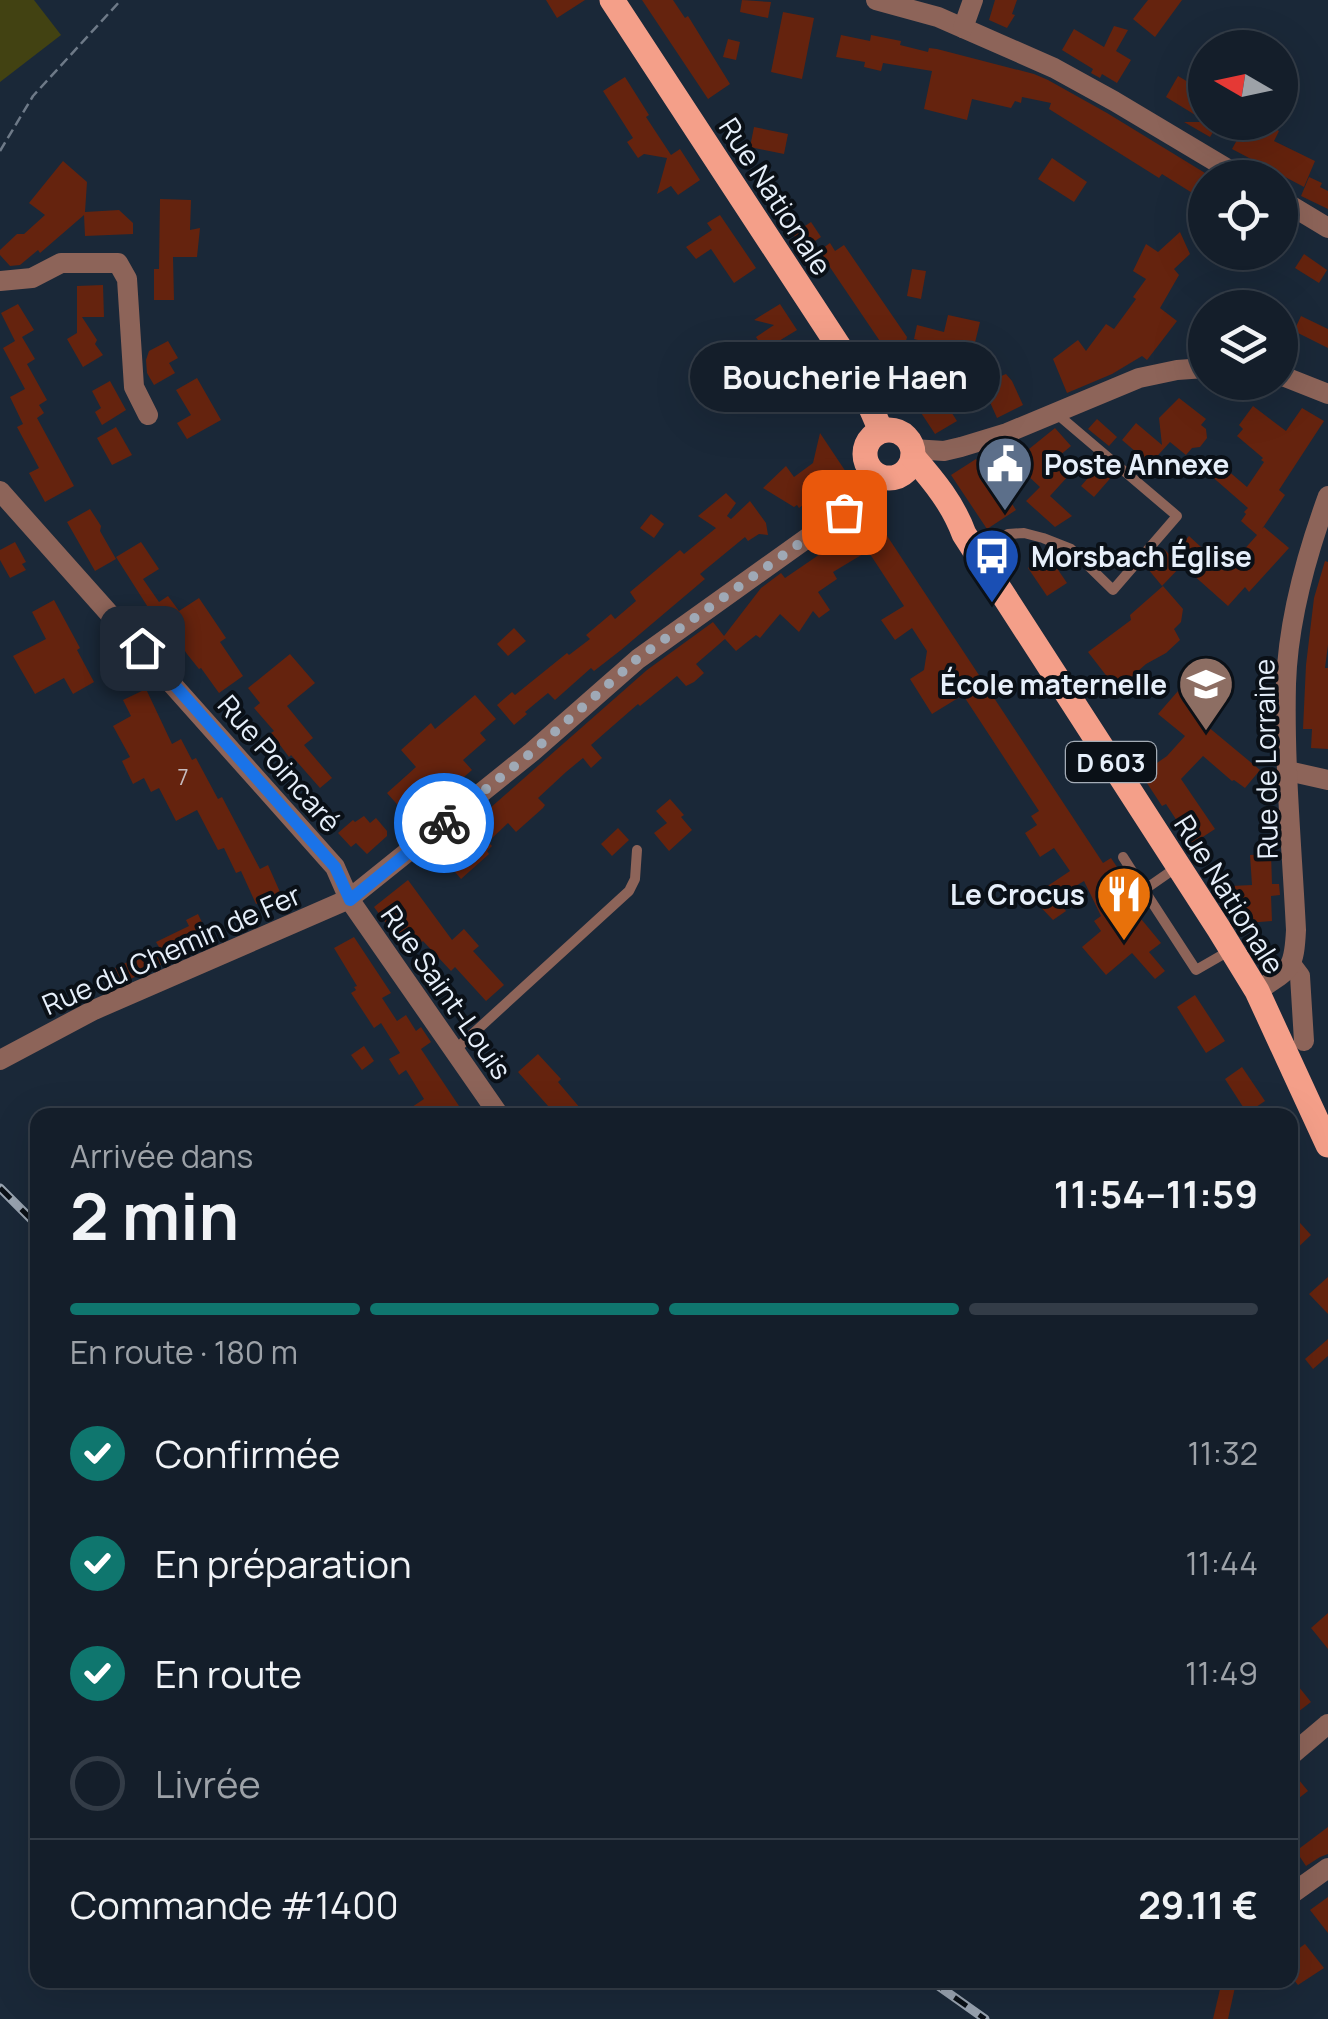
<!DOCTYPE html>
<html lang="fr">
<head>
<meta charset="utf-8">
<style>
  :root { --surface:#141e2a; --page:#212b36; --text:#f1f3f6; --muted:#9da2a8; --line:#333c47; --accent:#0f766e }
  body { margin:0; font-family:Manrope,sans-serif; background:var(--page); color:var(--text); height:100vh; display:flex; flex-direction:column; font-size:38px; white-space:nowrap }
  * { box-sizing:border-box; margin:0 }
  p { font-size:32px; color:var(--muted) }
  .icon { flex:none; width:55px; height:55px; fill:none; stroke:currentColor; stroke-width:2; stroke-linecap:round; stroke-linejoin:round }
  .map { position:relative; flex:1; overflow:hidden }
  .sheet { position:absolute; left:30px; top:1108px; width:1268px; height:880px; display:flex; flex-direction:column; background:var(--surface); border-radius:20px; box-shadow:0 10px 40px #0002,0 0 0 2px var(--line) }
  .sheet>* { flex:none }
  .needle { width:65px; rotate:279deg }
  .tools { position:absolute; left:1188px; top:30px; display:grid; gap:20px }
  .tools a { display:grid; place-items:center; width:110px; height:110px; border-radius:50%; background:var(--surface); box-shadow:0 10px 40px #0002,0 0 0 2px var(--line); font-size:50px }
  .pin { position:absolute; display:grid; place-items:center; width:85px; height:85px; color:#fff; margin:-42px; border-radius:20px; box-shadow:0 5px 15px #0006 }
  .courier { position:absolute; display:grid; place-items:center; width:100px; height:100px; margin:-50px; border:8px solid #1a73e8; border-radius:50%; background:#fff; color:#222; box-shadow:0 2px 12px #0007 }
  .bubble { position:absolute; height:70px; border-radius:35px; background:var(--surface); box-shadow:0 10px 40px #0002,0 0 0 2px var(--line); font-size:32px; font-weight:700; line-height:70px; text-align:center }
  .summary em { font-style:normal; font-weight:700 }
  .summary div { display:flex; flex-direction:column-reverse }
  .summary { display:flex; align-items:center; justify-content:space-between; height:170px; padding:0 40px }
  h1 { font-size:65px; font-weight:700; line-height:75px }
  .bar { display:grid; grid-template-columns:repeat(4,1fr); gap:15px 10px; align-content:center; height:120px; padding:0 40px }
  .bar i { height:12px; border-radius:8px; background:var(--line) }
  .bar .selected { background:var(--accent) }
  .bar p { grid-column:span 4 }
  .line { display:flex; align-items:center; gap:25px; padding:0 40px; border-top:2px solid var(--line) }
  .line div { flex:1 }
  ol { padding:0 40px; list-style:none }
  li { display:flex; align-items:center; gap:30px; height:110px }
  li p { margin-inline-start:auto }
  li .icon { padding:10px; border-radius:50%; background:var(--accent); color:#fff; stroke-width:4 }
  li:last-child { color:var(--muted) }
  li i { width:55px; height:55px; border:5px solid var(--line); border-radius:50% }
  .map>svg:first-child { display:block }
</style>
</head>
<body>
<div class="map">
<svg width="1328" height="2019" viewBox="0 0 1328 2019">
  <rect width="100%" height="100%" fill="#1a2838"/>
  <path fill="#424212" d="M0 0H34L61 35 0 82Z"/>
  <g fill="#65230e">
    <path d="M546 0H585L557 18Z"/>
    <path d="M642 0H673L685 18 688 16 730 84 708 99Z"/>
    <path d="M742 0 771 2 768 18 740 12Z"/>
    <path d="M995 0H1017L1012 14 1015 15 1007 28 989 20Z"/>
    <path d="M1148 0H1182L1155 37 1133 19Z"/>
    <path d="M783 12 814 18 802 79 771 72Z"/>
    <path d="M1114 26 1128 30 1116 51 1131 60 1117 83 1102 74 1100 78 1091 73 1093 69 1062 50 1074 29 1104 47Z"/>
    <path d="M841 35 870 41 871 35 901 41 900 45 928 52 929 48 937 49 1034 74 1048 80 1107 113 1205 173V201L1162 174 1159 178 1049 109 1051 103 1022 97 1021 103 1015 101 1011 108 972 99 967 120 924 109 932 71 883 63 881 71 864 67 865 62 836 57Z"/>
    <path d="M728 39 740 42 736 60 723 57Z"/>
    <path d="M1178 76 1205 92V121L1166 97Z"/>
    <path d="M625 77 649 115 646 117 671 155 680 149 700 180 678 195 671 186 657 194 667 158 644 154 638 158 627 142 633 138 603 91Z"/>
    <path d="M1184 122H1264L1279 131 1274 141 1315 161 1304 187 1232 149 1237 140 1215 129 1210 137Z"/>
    <path d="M754 127 788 134 784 154 750 147Z"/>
    <path d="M1052 158 1087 182 1074 202 1038 179Z"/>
    <path d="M63 161 87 182 85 212 119 210 133 223V234L85 236 84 215 40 253 38 250 20 265 10 266 0 255V250L17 234H24L45 215 29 203Z"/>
    <path d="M1309 177 1322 183 1320 187 1328 191V209L1301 196Z"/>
    <path d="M160 199 191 200 190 230 200 228 197 257H173L174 300H154V269H159Z"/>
    <path d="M720 215 756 268 734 283 711 249 696 259 686 247 712 230 707 223Z"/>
    <path d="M811 222 821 237 803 249 793 234Z"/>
    <path d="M1180 232 1190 254 1174 269 1179 275 1160 308 1177 321 1147 360 1142 356 1112 374 1067 393 1053 359 1078 340 1086 351 1106 324 1114 329 1136 299 1133 297 1146 279 1133 271 1146 244 1158 252Z"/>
    <path d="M830 243 835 251 844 245 907 337 902 357 894 362 819 251Z"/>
    <path d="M1304 254 1327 270 1319 283 1295 268Z"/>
    <path d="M912 269 926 271 921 299 907 296Z"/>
    <path d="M103 285 104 317H82L97 340 95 344 103 355 83 367 67 339 77 333V286Z"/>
    <path d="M18 304 34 330 22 337 35 359 27 364 47 400 39 405 44 413 37 418 74 486 45 502 29 473 39 468 17 427 23 424 10 397 25 389 3 348 15 341 1 313Z"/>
    <path d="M780 304 797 330 764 350 756 337 774 325 754 320Z"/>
    <path d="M948 315 980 322 970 363 938 356 941 346 914 339 917 325 944 332Z"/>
    <path d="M1301 316 1328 329V348L1294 331Z"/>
    <path d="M168 341 178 358 169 363 175 373 154 385 147 373 146 360 149 351Z"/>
    <path d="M814 355 829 379 806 394 800 384 784 395 781 406 759 402 758 409 738 405 744 377 787 385 790 369Z"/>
    <path d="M1006 374 1012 381 1023 405 997 418 982 384Z"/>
    <path d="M197 378 221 420 187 439 177 423 191 415 176 390Z"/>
    <path d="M935 380 951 405 948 407 957 421 935 434 910 396Z"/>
    <path d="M110 381 126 410 102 425 95 412 101 408 92 391Z"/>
    <path d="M1179 398 1206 419 1201 425 1206 429 1207 438 1200 447 1192 448 1186 455 1170 442 1150 464 1122 440 1136 423 1162 445 1159 418Z"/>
    <path d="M1253 406 1286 431 1302 408 1324 421 1279 490 1285 495 1262 529 1264 527 1289 548 1249 592 1245 587 1228 606 1182 565 1162 586 1148 569 1164 549 1171 556 1189 536 1226 570 1257 535 1241 521 1246 514 1244 512 1248 508 1209 474 1219 463 1247 487 1264 462 1261 460 1263 458 1237 436 1243 429 1239 425Z"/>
    <path d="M1097 419 1117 437 1109 446 1088 429Z"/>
    <path d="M116 427 132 455 112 465 97 438Z"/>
    <path d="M1055 428 1071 446 1053 461 1069 475 1050 496 1072 516 1055 527 1026 501 1040 487 1013 462Z"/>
    <path d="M820 433 846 472 799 508 797 505 794 507 763 488 786 466 794 477 813 463Z"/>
    <path d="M976 459 992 482 996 479 1016 510 987 529 951 475Z"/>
    <path d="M1101 463 1114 474 1094 497 1081 486Z"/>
    <path d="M726 493 736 503 727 516 731 519 750 501 766 523 768 535 759 534 748 541 745 537 700 574 705 579 621 650 594 671 591 668 555 700 548 693 525 712 527 714 514 725 497 705 512 692 515 695 567 653 569 655 590 639 586 635 611 614 615 619 636 601 630 592 680 550 684 554 716 528 698 516Z"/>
    <path d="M90 509 101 526 100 531 116 559 95 571 67 522Z"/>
    <path d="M870 510 1103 863 1111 858 1125 879 1122 888 1118 891 1161 943 1149 952 1165 971 1155 979 1132 953 1106 975 1082 947 1101 931 1094 921 1101 916 1084 881 1056 898 1066 911 1053 920 1031 897 1070 871 1054 848 1040 857 1025 833 1037 825 1031 816 1039 811 963 695 932 714 910 679 924 670 927 651 912 628 895 640 881 620 904 606 868 551 833 572 837 579 818 592 830 610 819 618 813 611 799 632 780 614 760 638 756 635 736 651 725 639 696 664 704 673 694 682 686 686 677 676 640 706 638 704 591 745 602 758 591 768 583 758 566 772 538 798 545 805 543 808 516 832 508 823 488 842 492 846 487 851 489 854 461 879 439 853 647 670 713 622 724 636 761 588 781 573 785 578 826 550 824 547 851 530 848 526Z"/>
    <path d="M651 514 664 524 654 538 640 528Z"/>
    <path d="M15 542 26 562 22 564 26 570 10 578 0 560V550Z"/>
    <path d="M141 542 159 569 143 579 159 602 168 596 179 611 199 598 226 638 220 642 243 676 219 693 201 668 199 669 187 654 164 619 158 623 116 557Z"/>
    <path d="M1048 555 1067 583 1047 596 1028 568Z"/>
    <path d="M1325 561 1328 562V645L1325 668H1328V749L1311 748 1312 729H1303L1306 665 1314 598Z"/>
    <path d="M1163 586 1183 609 1181 622 1174 629 1180 640 1166 653 1146 664 1121 686 1112 683 1088 652 1131 620 1130 615Z"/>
    <path d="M54 600 80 648 77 650 94 682 73 694 64 678 35 694 13 656 46 639 32 612Z"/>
    <path d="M514 628 526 641 508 656 497 644Z"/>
    <path d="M290 654 315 683 287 706 313 738 304 745 332 778 320 788 291 755 289 757 271 733 274 731 254 708 260 703 248 688Z"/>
    <path d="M1205 658 1218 669 1215 685 1195 693 1206 702 1195 716 1260 770 1245 788 1234 780 1232 781 1203 756 1181 779 1215 829 1192 844 1166 804 1162 806 1141 774 1167 756 1185 736 1158 714 1185 683 1189 664Z"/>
    <path d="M146 689 172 744 181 739 192 760 196 758 218 799 222 797 260 869 268 865 280 892 256 904 241 871 236 873 224 848 218 850 197 810 176 821 159 788 151 792 144 778 133 784 122 761 130 757 113 726 131 716 123 700Z"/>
    <path d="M475 695 496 719 480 733 486 740 463 760 472 770 442 796 432 785 403 811 387 793 416 767 401 750 431 723 435 729Z"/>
    <path d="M670 799 684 815 681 817 692 830 669 851 654 833 667 823 656 811Z"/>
    <path d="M364 816 370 823 376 818 387 831V836L367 854 356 843 351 847 338 833 353 820 355 822Z"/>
    <path d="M618 828 629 840 612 856 601 844Z"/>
    <path d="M1271 854 1272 884H1279L1280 895 1271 896 1272 921 1247 923 1245 921 1244 898 1232 899 1231 886 1252 885 1250 855Z"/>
    <path d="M408 880 452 940 464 929 479 946 473 951 504 985 486 1001 455 967 451 971 423 941 413 948 402 933 396 937 374 907Z"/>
    <path d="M198 914 211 941 122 983 115 968 159 947 156 942 189 926 186 920Z"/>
    <path d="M354 937 391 993 382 998 397 1021 406 1015 416 1031 421 1027 431 1042 421 1049 465 1115H400L424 1099 406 1070 399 1075 389 1059 400 1053 381 1023 374 1028 351 993 356 990 354 987 357 986 334 948Z"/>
    <path d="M1195 995 1225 1041 1206 1053 1177 1007Z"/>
    <path d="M364 1046 374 1061 362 1070 351 1055Z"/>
    <path d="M538 1054 561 1079 558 1082 586 1115H556L518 1072Z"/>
    <path d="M1242 1067 1265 1101 1247 1113 1225 1079Z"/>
    <path d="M1290 1212 1311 1235 1290 1255Z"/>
    <path d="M1328 1277V1314L1309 1294Z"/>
    <path d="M1328 1339V1356L1313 1369 1305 1359Z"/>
    <path d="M1328 1613V1649L1311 1628Z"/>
    <path d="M1290 1676 1311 1702 1290 1718Z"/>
    <path d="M1290 1769 1308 1791 1290 1805Z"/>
    <path d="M1328 1827V1854L1320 1857 1306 1866 1296 1851Z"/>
    <path d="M1328 1897V1933L1310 1910Z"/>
    <path d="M1305 1944 1324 1968 1298 1985 1290 1975V1955Z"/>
    <path d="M1221 1985 1235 1987 1228 2019H1213Z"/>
  </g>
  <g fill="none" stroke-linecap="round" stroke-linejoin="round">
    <path stroke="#6e7a88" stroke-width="2.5" stroke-dasharray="10 5" stroke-linecap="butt" d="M0 151 33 96 121 0"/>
    <g stroke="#8d6459" stroke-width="10">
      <path d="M980 552 1008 534 1024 533 1043 538 1071 549 1113 590 1177 516 1057 414"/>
      <path d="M1123 857 1144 890 1177 867"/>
      <path d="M1144 890 1196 970 1229 951"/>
      <path d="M455 1050 629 891 635 879 637 850"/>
    </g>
    <g stroke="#8d6459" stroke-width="20">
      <path d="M876 0 938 17 1054 68 1114 101 1243 178"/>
      <path d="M963 28 973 0"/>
      <path d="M1280 199 1328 228"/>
      <path d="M0 281 32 278 61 263H118L127 279 134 387 148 415"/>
      <path d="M1280 375 1328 394"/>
      <path d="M913 449 944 451 961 447 1007 433 1139 378 1177 370 1205 368"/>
      <path d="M0 491 335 867 349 899 499 1115"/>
      <path d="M1288 771 1328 780"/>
      <path d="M1291 964 1300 976 1304 1041"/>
      <path d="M1257 991C1290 969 1294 971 1296 930 1292 849 1284 766 1286 684 1288 620 1306 556 1328 496"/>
      <path d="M0 1060 94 1010 349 899 532 752 638 659 845 511 860 491 871 471"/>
      <path d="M1290 1756 1328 1724"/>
      <path d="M1290 1895 1328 1868"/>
    </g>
    <g stroke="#f49f89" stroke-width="25">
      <path d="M612 0 855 371 881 431"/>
      <circle cx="889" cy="454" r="24"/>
      <path d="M913 457C934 481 953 504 964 534L1219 929 1257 991 1328 1145"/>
    </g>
    <g stroke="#99a4b1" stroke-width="9">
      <g id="rail">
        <path d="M0 1188 38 1226"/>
        <path d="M930 1980 985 2019"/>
      </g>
    </g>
    <use href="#rail" stroke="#0a1017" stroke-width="5" stroke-dasharray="15" stroke-linecap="butt"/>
  </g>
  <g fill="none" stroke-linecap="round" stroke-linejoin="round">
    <path stroke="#9fa9b6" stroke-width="10" stroke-dasharray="0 18" d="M444 823 532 752 638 658 844 512"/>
    <path stroke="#1a73e8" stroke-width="12" d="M142 648 335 867 350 900 444 823"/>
  </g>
  <defs>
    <g id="civic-pin" transform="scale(2.875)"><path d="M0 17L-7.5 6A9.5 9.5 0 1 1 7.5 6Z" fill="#5c6f8a" stroke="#0a1017"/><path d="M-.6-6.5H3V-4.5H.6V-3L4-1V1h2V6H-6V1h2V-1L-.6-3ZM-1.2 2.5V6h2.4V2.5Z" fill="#fff"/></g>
    <g id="bus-pin" transform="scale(2.875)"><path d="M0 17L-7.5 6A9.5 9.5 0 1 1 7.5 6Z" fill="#1a4fb4" stroke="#0a1017"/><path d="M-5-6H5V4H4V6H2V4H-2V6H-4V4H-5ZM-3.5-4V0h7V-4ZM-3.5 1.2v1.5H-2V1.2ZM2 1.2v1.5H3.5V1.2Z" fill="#fff"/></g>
    <g id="school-pin" transform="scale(2.875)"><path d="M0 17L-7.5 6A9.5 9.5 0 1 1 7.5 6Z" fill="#8d6e63" stroke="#0a1017"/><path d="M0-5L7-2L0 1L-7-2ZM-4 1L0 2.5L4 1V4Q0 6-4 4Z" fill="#fff"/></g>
    <g id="restaurant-pin" transform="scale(2.875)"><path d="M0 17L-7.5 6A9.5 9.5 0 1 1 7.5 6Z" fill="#e8710a" stroke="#0a1017"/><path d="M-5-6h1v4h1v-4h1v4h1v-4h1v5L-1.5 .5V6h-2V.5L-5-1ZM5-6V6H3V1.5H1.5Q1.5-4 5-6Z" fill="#fff"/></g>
  </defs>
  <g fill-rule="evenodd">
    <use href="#civic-pin" x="1005" y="464"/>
    <use href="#bus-pin" x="992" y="556"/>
    <use href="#school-pin" x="1206" y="684"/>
    <use href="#restaurant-pin" x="1124" y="894"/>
  </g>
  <g text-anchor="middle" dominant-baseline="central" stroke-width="8" stroke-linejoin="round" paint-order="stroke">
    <g font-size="22" fill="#c6bcbf">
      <text x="183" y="777">7</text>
    </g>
    <rect fill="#0a1017" stroke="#a4acb6" stroke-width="2.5" x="1066" y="742" width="90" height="40" rx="8"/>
    <g font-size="25" font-weight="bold" fill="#e6effa">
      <text x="1111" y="762">D 603</text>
    </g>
    <g font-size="28" fill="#e6effa" stroke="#0a1017">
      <text transform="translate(776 196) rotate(57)">Rue Nationale</text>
      <text transform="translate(1265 759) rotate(-91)">Rue de Lorraine</text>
      <text transform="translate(280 763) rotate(49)">Rue Poincaré</text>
      <text transform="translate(1230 894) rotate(58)">Rue Nationale</text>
      <text transform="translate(171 949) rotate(-24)">Rue du Chemin de Fer</text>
      <text transform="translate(447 992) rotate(55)">Rue Saint-Louis</text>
    </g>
    <g font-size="28" font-weight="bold" fill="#e6effa" stroke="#0a1017" text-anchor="start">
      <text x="1044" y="464">Poste Annexe</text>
      <text x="1031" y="556">Morsbach Église</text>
      <text x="1167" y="684" text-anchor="end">École maternelle</text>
      <text x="1085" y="894" text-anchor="end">Le Crocus</text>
    </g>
  </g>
</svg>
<div class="tools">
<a><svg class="needle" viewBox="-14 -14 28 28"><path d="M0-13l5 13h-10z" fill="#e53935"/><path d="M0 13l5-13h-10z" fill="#9da2a8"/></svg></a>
<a><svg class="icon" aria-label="locate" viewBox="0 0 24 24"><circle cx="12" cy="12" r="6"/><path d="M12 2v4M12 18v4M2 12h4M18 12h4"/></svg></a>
<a><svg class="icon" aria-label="layers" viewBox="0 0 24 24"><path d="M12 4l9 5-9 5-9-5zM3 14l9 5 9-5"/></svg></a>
</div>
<div class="pin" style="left:844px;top:512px;background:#ea580c"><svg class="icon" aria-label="bag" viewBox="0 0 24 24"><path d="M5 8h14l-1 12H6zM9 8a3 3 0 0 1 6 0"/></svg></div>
<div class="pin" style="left:142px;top:648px;background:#1f2937"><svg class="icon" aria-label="home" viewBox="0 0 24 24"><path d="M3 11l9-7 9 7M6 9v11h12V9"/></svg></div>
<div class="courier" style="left:444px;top:823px"><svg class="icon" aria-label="bike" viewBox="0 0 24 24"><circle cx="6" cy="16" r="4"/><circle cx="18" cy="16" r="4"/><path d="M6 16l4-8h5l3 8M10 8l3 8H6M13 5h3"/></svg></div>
<div class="bubble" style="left:690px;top:342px;width:310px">Boucherie Haen</div>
<section class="sheet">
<div class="summary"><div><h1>2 min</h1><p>Arrivée dans</p></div><em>11:54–11:59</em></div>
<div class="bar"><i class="selected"></i><i class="selected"></i><i class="selected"></i><i></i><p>En route · 180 m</p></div>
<ol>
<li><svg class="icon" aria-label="check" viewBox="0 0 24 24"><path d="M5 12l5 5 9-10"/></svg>Confirmée<p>11:32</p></li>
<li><svg class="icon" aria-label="check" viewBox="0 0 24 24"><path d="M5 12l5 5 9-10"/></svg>En préparation<p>11:44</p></li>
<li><svg class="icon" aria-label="check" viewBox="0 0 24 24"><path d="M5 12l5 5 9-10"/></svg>En route<p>11:49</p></li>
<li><i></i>Livrée</li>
</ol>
<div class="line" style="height:130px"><div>Commande #1400</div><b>29.11 €</b></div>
</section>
</div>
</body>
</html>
